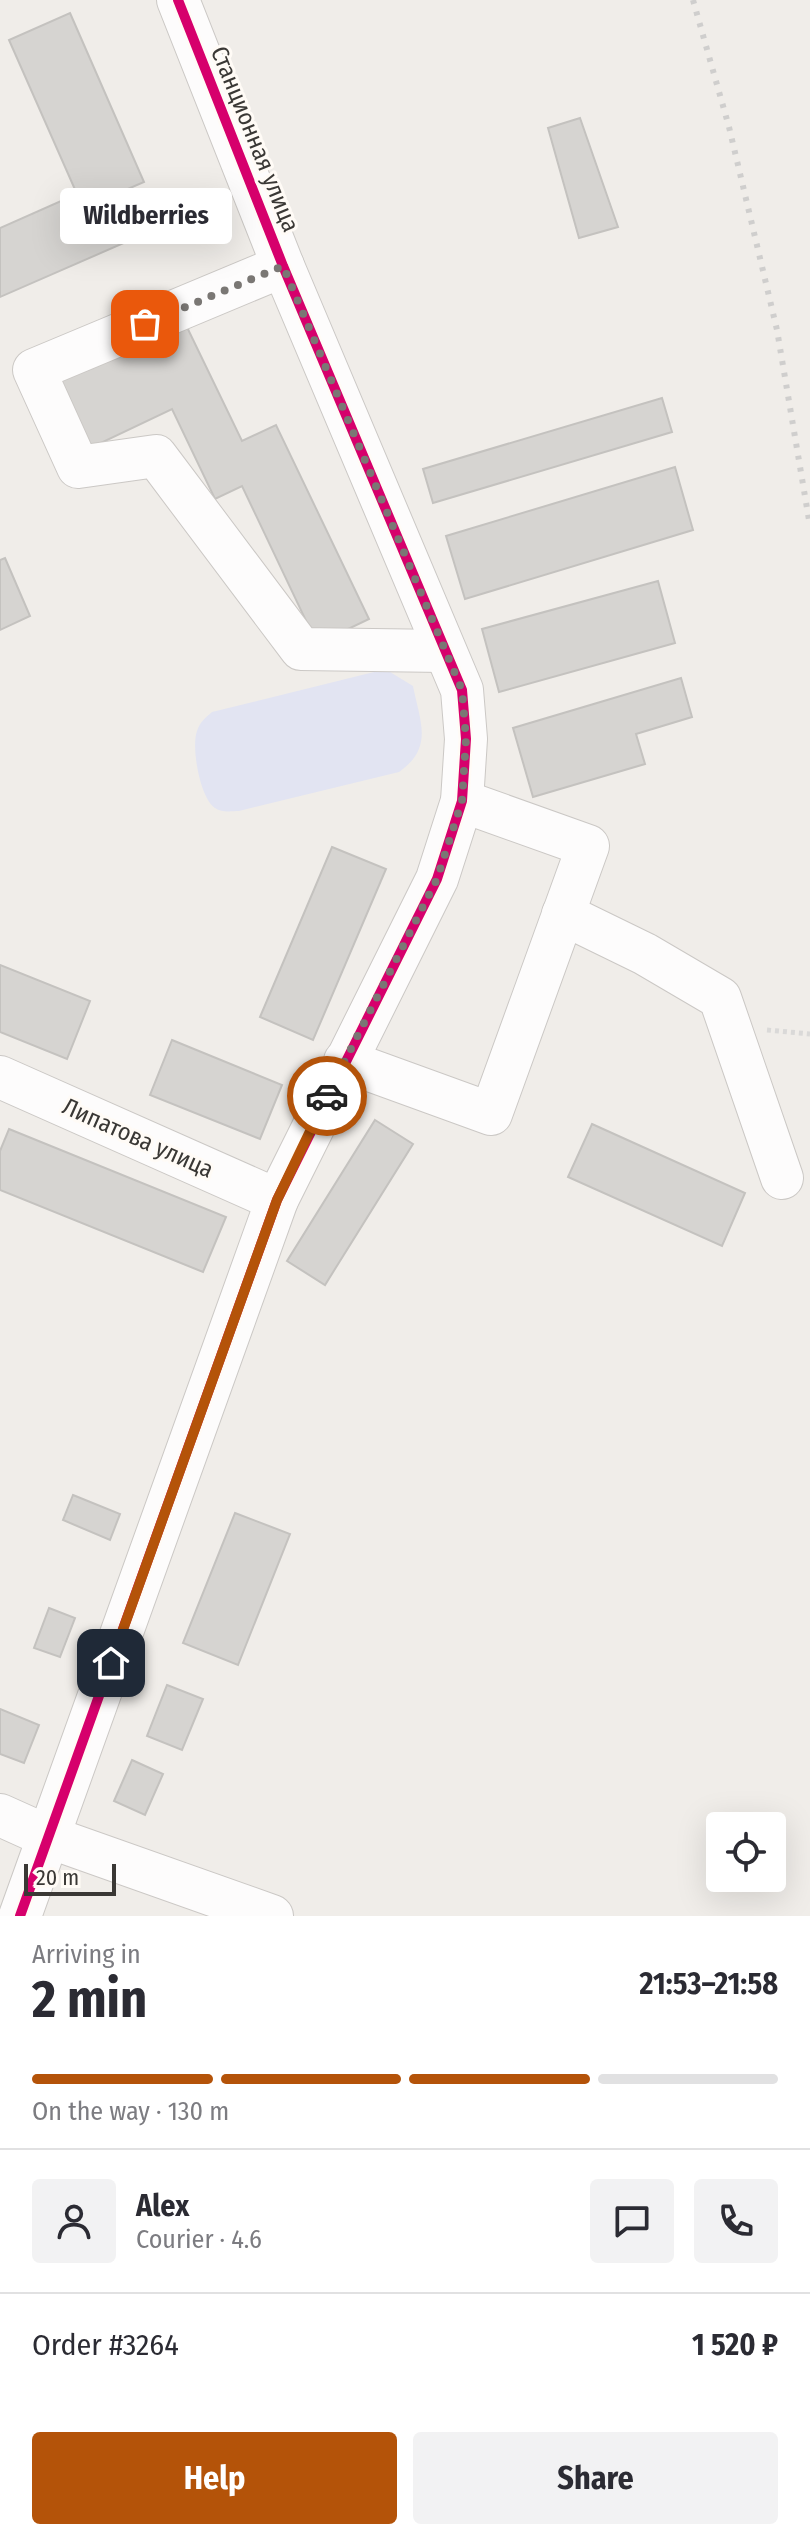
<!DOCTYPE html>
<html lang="en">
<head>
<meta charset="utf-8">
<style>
  :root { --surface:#fff; --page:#f2f2f3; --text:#2b2b33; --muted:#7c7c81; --line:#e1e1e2; --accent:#b45309 }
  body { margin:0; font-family:"Fira Sans Condensed",sans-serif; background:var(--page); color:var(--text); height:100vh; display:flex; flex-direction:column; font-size:30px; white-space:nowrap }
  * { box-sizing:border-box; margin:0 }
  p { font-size:26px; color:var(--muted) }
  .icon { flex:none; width:44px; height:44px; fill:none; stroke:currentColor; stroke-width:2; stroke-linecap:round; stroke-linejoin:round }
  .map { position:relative; height:1916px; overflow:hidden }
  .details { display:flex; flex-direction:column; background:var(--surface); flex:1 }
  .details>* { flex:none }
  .fabs { position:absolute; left:706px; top:1812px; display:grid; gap:16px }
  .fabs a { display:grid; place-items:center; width:80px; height:80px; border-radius:8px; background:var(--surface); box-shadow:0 8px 32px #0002; font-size:40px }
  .scale { position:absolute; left:24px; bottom:20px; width:92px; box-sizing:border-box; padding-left:8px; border:4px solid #3a3835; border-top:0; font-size:22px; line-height:28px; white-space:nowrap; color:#3a3835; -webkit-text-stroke:6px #fffbf6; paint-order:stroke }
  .pin { position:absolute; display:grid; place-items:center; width:68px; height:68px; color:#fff; margin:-34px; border-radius:16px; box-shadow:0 4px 12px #0006 }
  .courier { position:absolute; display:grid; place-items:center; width:80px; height:80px; margin:-40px; border:6px solid #b45309; border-radius:50%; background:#fff; color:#222; box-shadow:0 2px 10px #0007 }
  .bubble { position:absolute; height:56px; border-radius:8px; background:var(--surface); box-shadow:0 8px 32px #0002; font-size:26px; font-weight:700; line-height:56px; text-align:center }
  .headline em { font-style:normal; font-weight:700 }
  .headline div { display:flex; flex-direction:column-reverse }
  .headline { display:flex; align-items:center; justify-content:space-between; height:136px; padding:0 32px }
  h1 { font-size:52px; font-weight:700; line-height:60px }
  .bar { display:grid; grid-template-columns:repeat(4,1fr); gap:12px 8px; align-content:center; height:96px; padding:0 32px }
  .bar i { height:10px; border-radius:6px; background:var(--line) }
  .bar .current { background:var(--accent) }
  .bar p { grid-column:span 4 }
  .line { display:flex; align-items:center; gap:20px; padding:0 32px; border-top:2px solid var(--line) }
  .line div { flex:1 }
  .round { display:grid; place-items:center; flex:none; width:84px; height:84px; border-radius:8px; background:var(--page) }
  .primary-button { display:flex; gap:16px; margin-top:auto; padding:16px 32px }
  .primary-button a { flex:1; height:92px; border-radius:8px; background:var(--accent); color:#fff; font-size:32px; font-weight:700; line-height:92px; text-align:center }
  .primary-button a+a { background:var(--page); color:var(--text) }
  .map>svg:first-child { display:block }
</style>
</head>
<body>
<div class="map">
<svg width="810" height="1916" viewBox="0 0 810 1916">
  <rect width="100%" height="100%" fill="#f0ede9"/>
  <path fill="#e2e4f2" d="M374 672H390L413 686C420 722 434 747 399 772L239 811C232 811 222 813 215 808 200 798 191 747 197 731 200 722 205 718 212 712Z"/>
  <g fill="#d6d4d1" stroke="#c4c2bf" stroke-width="2">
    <path d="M70 13 144 182 123 191 142 235 0 297V228L77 194 9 40Z"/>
    <path d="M580 118 618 227 579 238 548 128Z"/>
    <path d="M184 321 242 441 276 425 369 619 317 644 242 486 215 499 172 409 82 452 50 385Z"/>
    <path d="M662 398 672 432 433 503 423 469Z"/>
    <path d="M675 467 693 530 465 599 446 536Z"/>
    <path d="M5 558 30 616 0 630V560Z"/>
    <path d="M658 581 675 643 499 692 482 629Z"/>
    <path d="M681 678 692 717 636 734 645 764 533 797 513 728Z"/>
    <path d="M332 847 386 869 313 1040 260 1017Z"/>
    <path d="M0 965 90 1001 67 1059 0 1032Z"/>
    <path d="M172 1040 282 1085 260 1139 150 1095Z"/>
    <path d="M375 1120 413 1144 325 1285 287 1261Z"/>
    <path d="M592 1124 745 1193 722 1246 568 1177Z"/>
    <path d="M9 1129 226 1217 203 1272 0 1190V1151Z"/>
    <path d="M73 1495 120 1514 110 1540 63 1520Z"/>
    <path d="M235 1513 290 1534 238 1665 183 1643Z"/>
    <path d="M49 1608 75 1618 60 1657 34 1648Z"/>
    <path d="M167 1685 203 1699 182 1750 147 1736Z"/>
    <path d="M0 1709 39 1725 24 1763 0 1754Z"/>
    <path d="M132 1760 163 1774 145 1815 114 1801Z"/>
  </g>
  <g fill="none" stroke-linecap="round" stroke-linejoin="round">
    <g stroke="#cbc8c5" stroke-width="44">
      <g id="minor">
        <path d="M283 266 34 370 78 467 156 456 301 649 444 651"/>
        <path d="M563 914 645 954 720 998 782 1178"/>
        <path d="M345 1061 491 1114 588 846 462 801"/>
        <path d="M0 1077 277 1200"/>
        <path d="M0 1815 49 1837 272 1916"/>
        <path d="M20 1916 277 1200 437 879 462 801 466 739 462 690 283 266 178 0"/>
      </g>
    </g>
    <path stroke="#dad9d8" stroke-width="5" stroke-dasharray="4 4" stroke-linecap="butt" d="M767 1030 810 1034"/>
    <use href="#minor" stroke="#fdfcfc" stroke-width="42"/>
    <path stroke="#cfcecd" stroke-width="6" stroke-dasharray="4 8" stroke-linecap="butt" d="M693 0 729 127 777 330 810 526"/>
    <g stroke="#fffbf6" stroke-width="15">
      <path id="cycleway" d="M20 1916 277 1200 437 879 462 801 466 739 462 690 283 266 178 0"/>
    </g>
    <use href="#cycleway" stroke="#d6006c" stroke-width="10"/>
  </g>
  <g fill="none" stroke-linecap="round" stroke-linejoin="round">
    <path stroke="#7a7774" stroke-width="8" stroke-dasharray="0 14.4" d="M145 324 283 266 462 690 466 739 462 801 437 879 327 1096"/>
    <path stroke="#b45309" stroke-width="10" d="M111 1663 277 1200 327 1096"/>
  </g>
  <g text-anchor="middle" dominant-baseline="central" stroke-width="6" stroke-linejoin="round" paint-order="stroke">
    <g font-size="24" fill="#3a3835" stroke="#fffbf6">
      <text transform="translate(255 139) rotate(68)">Станционная улица</text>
      <text transform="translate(138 1138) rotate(24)">Липатова улица</text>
    </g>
  </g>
</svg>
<div class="fabs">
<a><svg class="icon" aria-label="locate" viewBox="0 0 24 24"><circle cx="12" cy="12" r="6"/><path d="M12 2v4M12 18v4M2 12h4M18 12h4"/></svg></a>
</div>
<div class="scale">20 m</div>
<div class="pin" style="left:145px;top:324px;background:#ea580c"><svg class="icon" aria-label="bag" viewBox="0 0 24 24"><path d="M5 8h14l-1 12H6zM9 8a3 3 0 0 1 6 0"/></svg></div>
<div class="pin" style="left:111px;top:1663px;background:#1f2937"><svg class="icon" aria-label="home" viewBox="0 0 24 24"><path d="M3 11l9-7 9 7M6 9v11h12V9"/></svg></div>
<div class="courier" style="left:327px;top:1096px"><svg class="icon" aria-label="car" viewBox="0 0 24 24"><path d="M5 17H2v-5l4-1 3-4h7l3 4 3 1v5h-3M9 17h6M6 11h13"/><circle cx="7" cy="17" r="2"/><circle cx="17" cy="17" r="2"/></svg></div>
<div class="bubble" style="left:60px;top:188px;width:172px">Wildberries</div>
</div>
<section class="details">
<div class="headline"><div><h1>2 min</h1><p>Arriving in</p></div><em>21:53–21:58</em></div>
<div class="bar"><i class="current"></i><i class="current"></i><i class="current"></i><i></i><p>On the way · 130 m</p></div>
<div class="line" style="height:144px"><a class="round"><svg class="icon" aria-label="person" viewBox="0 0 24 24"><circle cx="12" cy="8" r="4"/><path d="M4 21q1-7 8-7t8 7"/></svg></a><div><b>Alex</b><p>Courier · 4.6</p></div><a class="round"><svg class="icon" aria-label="chat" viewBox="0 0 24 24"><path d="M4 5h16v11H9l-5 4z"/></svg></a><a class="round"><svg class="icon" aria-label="phone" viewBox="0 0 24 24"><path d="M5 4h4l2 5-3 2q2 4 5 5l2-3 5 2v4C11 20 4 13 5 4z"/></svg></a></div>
<div class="line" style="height:104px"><div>Order #3264</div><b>1 520 ₽</b></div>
<div class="primary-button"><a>Help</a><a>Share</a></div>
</section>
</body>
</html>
